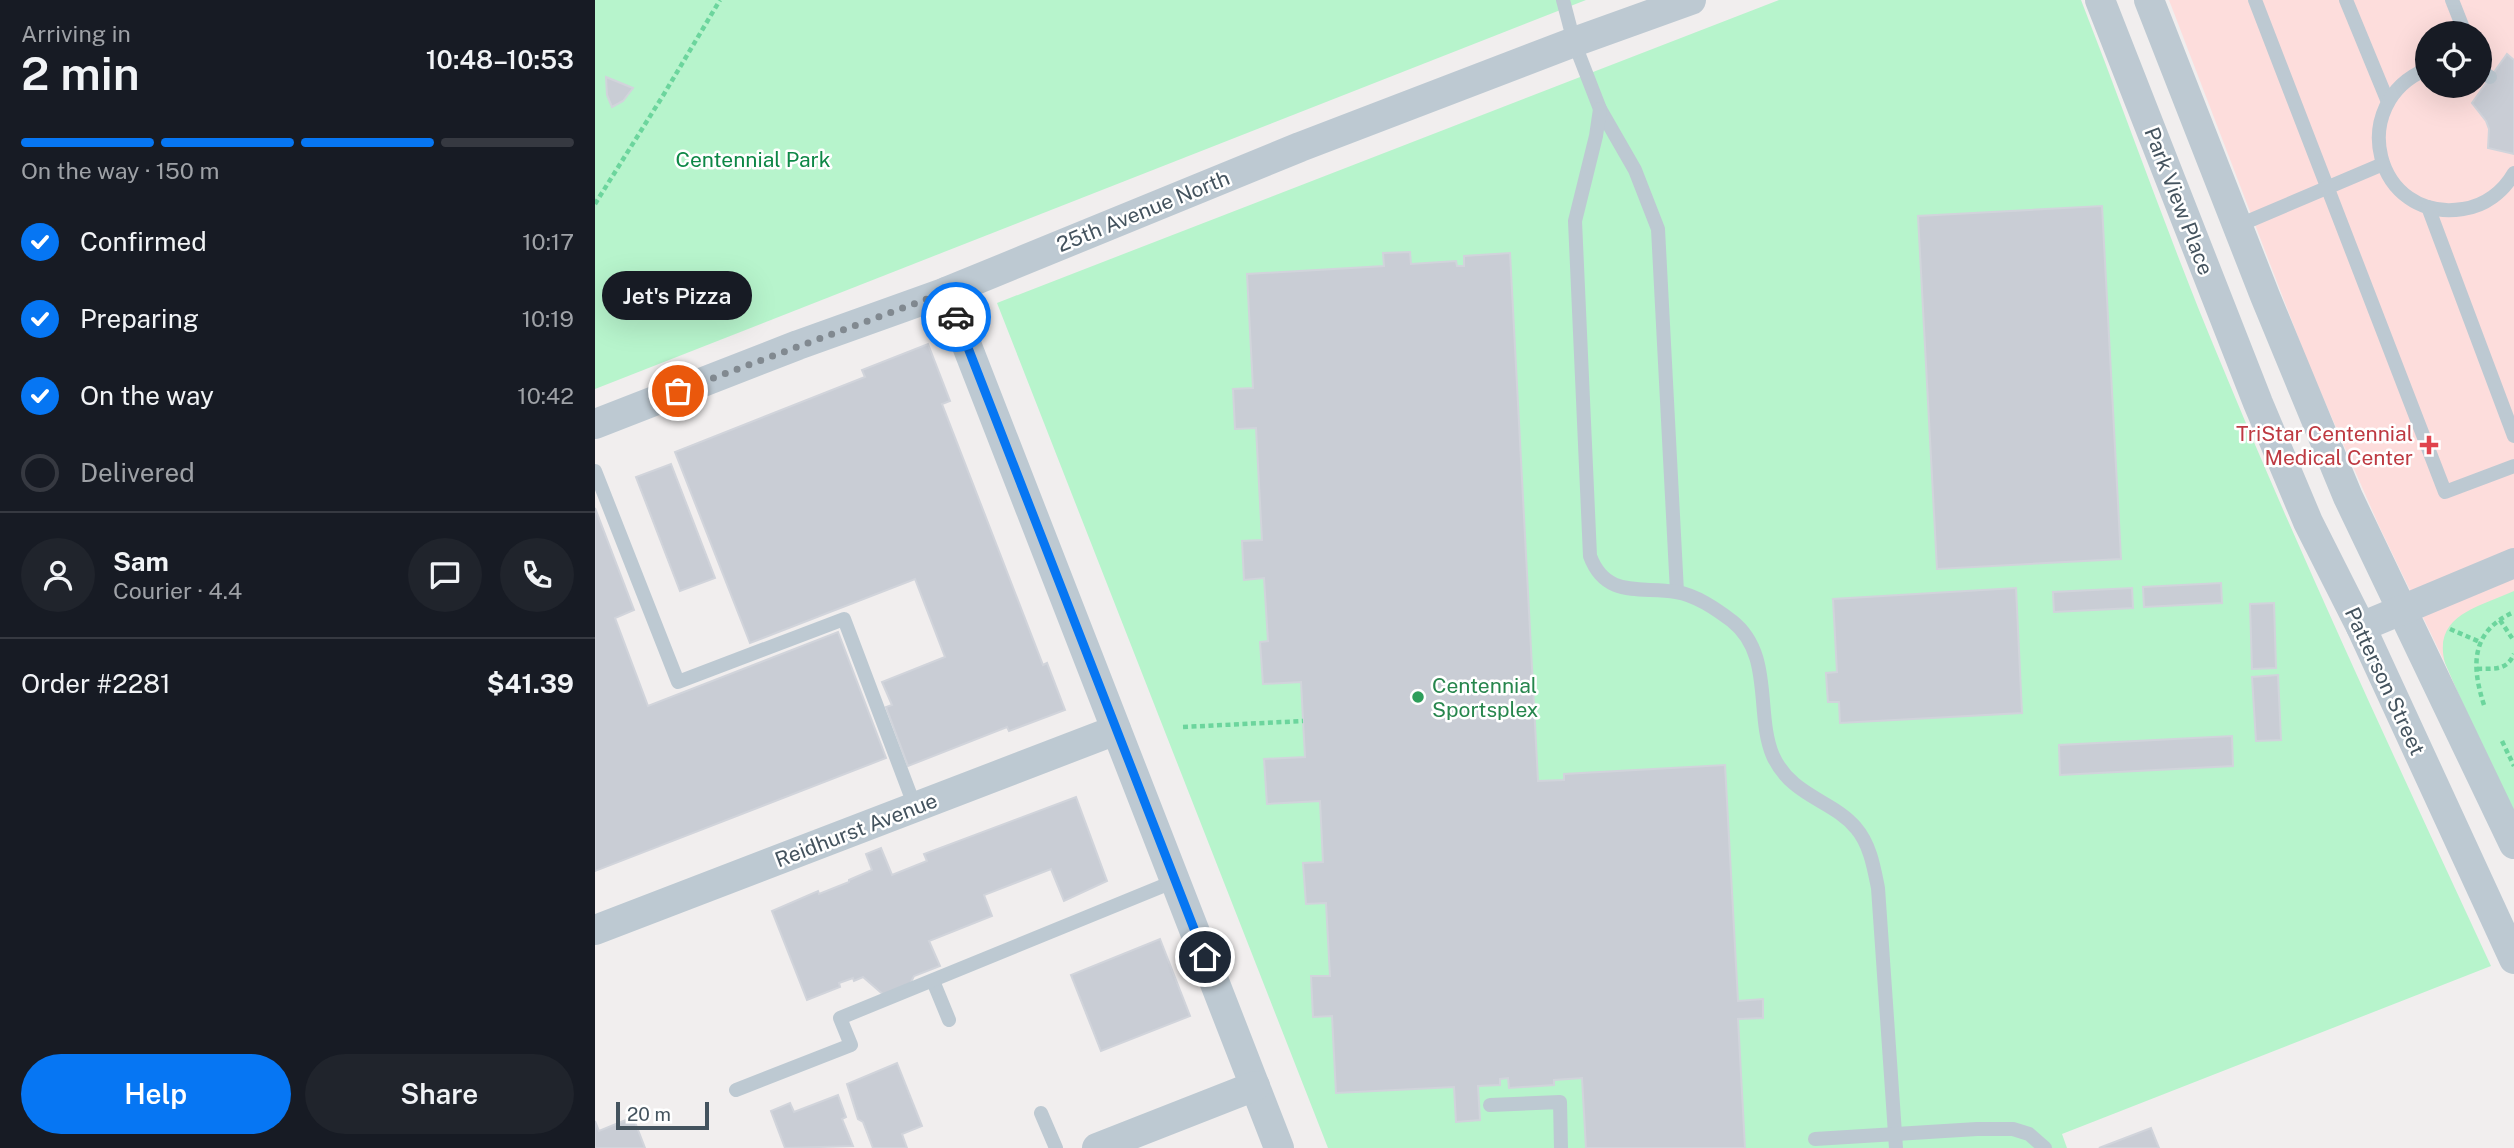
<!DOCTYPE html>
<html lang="en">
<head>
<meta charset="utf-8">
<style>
  :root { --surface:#171b24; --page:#20242c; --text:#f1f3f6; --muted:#9ea1a6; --line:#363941; --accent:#0676f3 }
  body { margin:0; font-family:"Public Sans",sans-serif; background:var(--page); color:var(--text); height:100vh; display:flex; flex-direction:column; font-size:26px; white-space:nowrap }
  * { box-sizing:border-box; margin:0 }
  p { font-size:23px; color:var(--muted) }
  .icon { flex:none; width:38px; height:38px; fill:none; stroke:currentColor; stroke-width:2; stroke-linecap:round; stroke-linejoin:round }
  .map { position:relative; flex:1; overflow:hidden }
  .side { display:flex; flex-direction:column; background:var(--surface); width:595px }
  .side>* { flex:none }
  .buttons { position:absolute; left:1820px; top:21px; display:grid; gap:14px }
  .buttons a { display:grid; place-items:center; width:77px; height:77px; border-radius:50%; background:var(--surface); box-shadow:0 7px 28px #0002; font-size:35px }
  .scale { position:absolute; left:21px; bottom:18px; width:93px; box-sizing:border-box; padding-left:7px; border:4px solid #44535e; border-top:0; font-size:19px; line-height:24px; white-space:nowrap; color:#44535e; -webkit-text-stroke:5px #fff; paint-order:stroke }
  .pin { position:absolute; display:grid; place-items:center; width:60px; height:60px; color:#fff; margin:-30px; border:4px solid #fff; border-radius:50%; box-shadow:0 2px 7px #0007 }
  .courier { position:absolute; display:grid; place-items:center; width:70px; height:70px; margin:-35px; border:5px solid #0676f3; border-radius:50%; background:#fff; color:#222; box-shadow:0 2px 9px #0007 }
  .bubble { position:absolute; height:49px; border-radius:24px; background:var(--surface); box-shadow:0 7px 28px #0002; font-size:23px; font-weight:600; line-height:49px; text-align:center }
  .overview em { font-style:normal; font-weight:600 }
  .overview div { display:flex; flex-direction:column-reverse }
  .overview { display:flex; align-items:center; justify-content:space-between; height:119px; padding:0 21px }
  h1 { font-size:46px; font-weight:600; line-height:52px }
  .bar { display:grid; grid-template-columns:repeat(4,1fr); gap:10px 7px; align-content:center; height:84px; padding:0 21px }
  .bar i { height:9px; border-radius:5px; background:var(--line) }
  .bar .current { background:var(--accent) }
  .bar p { grid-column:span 4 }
  .line { display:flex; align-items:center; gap:18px; padding:0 21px; border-top:2px solid var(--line) }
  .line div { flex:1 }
  .round { display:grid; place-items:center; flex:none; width:74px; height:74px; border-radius:37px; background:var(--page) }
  ol { padding:0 21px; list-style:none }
  li { display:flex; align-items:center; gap:21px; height:77px }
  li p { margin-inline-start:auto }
  li .icon { padding:7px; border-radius:50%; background:var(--accent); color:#fff; stroke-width:4 }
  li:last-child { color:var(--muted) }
  li i { width:38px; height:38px; border:4px solid var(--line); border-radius:50% }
  .primary-button { display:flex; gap:14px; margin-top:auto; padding:14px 21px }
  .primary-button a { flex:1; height:80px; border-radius:42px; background:var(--accent); color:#fff; font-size:28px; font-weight:600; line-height:80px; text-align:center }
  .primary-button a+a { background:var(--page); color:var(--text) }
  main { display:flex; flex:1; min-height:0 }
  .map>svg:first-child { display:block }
</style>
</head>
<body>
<main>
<section class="side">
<div class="overview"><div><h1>2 min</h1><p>Arriving in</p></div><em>10:48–10:53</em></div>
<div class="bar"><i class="current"></i><i class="current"></i><i class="current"></i><i></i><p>On the way · 150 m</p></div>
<ol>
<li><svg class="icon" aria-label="check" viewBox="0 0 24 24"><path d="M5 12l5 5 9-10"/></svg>Confirmed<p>10:17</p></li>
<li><svg class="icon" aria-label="check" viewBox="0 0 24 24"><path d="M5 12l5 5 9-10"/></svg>Preparing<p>10:19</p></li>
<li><svg class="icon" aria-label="check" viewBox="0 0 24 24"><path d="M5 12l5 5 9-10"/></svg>On the way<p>10:42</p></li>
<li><i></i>Delivered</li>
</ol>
<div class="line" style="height:126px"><a class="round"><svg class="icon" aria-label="person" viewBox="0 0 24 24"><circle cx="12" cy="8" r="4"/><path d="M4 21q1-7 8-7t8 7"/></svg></a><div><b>Sam</b><p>Courier · 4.4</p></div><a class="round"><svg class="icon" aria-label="chat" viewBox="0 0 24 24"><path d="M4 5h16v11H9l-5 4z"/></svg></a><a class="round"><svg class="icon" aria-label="phone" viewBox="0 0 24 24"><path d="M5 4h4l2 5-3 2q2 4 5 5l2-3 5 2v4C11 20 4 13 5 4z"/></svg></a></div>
<div class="line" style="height:91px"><div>Order #2281</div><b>$41.39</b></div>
<div class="primary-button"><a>Help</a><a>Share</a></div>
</section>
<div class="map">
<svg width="1919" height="1148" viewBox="0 0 1919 1148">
  <rect width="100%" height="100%" fill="#f1eeee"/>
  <path fill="#fddddc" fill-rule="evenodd" d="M1574 0H1919V821L1850 663 1784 526 1713 363ZM1832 33H1885V86H1832Z"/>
  <g fill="#b7f4cc">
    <path d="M0 0H991L0 389Z"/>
    <path d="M1184 0H1486C1533 120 1575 242 1625 361 1709 565 1803 765 1896 966L1467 1134 1472 1148H733L402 303Z"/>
    <path d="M1919 591V821L1850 663C1837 615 1884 607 1919 591Z"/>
  </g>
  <g fill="#c9cdd5" stroke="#d1d4db" stroke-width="2">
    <path d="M1912 54 1919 60V154L1893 148 1894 129 1891 121 1877 103Z"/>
    <path d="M11 77 38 88 28 101 17 107 12 95Z"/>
    <path d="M1507 206 1526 559 1342 569 1323 216Z"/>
    <path d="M815 252 816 264 861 261 862 266H869V256L915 253 943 781 969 780V774L1130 765 1143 1001 1168 999V1018L1143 1019 1150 1148H991L987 1078 959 1080V1085L914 1088 913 1078 905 1079V1085L883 1086 885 1120 861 1122 859 1087 741 1093 737 1016 718 1017 716 976H735L731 903 711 904 708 863 728 862 725 801 672 804 669 759 710 757 706 682 668 684 665 642 673 641 669 578 649 580 647 541 667 540 661 428 640 429 638 389 658 388 652 274 789 266 788 253Z"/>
    <path d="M333 344 355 401 347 404 448 665 452 663 470 710 414 731 412 727 313 766 291 707 297 705 287 682 350 657 320 579 155 643 80 452 270 377 267 370Z"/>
    <path d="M76 464 120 578 85 591 41 477Z"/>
    <path d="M0 508 39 610 20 618 53 706 243 632 291 758 0 871Z"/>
    <path d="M1626 583 1627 603 1549 607 1548 587Z"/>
    <path d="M1421 588 1427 713 1245 723 1244 702H1233L1232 689 1231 673 1242 672 1238 599Z"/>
    <path d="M1537 588 1538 608 1459 612 1458 592Z"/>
    <path d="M1679 603 1681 668 1657 669 1655 604Z"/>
    <path d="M1683 675 1686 740 1661 741 1657 677Z"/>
    <path d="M1637 736 1638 766 1465 775 1464 745Z"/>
    <path d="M481 797 512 881 469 901 456 869 389 895 397 916 334 941 345 966 319 976 314 986 290 996 268 977 259 981 258 978 244 983 245 987 212 1000 177 911 223 891 224 894 254 882V880L277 870 271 854 286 848 297 875 332 861 329 854Z"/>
    <path d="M565 939 595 1016 506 1051 476 975Z"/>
    <path d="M302 1063 327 1126 307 1134 312 1148H278L268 1122 263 1119 252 1084Z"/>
    <path d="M243 1095 251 1117 247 1119 258 1146 190 1148 176 1111 195 1103 199 1112Z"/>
    <path d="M38 1117 50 1148H0V1121L4 1131Z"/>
    <path d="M1556 1128 1564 1148H1504Z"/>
  </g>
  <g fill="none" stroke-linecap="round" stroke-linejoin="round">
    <g stroke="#6cd59d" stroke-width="4.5" stroke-dasharray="5 3.5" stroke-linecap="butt">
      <path d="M0 204 69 94 125 0"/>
      <path d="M1905 620 1919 641"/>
      <path d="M1855 629 1885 642"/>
      <path d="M1882 669C1898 668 1911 672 1919 654"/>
      <path d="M1889 705C1876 665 1876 631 1919 612"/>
      <path d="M588 727 708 721"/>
      <path d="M1907 741 1919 766"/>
    </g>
    <g stroke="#bdc9d2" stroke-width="14">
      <path d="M968 0 979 42 1005 109 1040 170 1063 229 1082 592"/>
      <path d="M1660 0 1850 492 1919 466"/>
      <path d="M1751 0 1793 102"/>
      <path d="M1857 0 1870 33"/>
      <path d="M1832 69C1750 103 1780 223 1868 209 1890 206 1908 192 1919 173"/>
      <path d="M1885 71 1895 77"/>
      <path d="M1005 109 1001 136 980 221 995 556C1011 599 1046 586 1081 592 1101 595 1121 609 1137 621 1179 654 1160 714 1178 756 1197 797 1238 800 1261 828 1275 844 1279 868 1283 888L1301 1148"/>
      <path d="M1833 207 1919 436"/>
      <path d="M1642 226 1788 164"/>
      <path d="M0 471 83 682 249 619 320 807"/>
      <path d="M338 981 354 1020"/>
      <path d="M141 1090 256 1045 245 1018 580 881"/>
      <path d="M895 1105 965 1102 966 1148"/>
      <path d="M446 1113 461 1148"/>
      <path d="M1220 1139 1382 1129H1418L1434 1134 1450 1148"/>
    </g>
    <g stroke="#bdc9d2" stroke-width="30">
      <path d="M1505 0 1663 403 1713 522 1766 627 1919 959"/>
      <path d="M1554 0 1670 296 1753 497 1919 844"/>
      <path d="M351 292 684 1148"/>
      <path d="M0 424 203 345 351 292 705 147 979 42 1096 0"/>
      <path d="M1766 627 1919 563"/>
      <path d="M0 930 521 730"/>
      <path d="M502 1148 660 1086"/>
    </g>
  </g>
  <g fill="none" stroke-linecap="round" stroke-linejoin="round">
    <path stroke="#818990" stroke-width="7" stroke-dasharray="0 12.6" d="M83 391 351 292 361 317"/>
    <path stroke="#0676f3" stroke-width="9" d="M361 317 610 957"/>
  </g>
  <path fill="#e0444e" stroke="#fff" stroke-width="2.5" d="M1830.5 434.5h7v7h7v7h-7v7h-7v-7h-7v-7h7z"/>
  <circle fill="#2e9e5b" stroke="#fff" stroke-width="2.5" cx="823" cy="697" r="7"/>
  <g text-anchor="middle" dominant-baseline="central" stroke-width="5" stroke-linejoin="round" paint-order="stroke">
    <g font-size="21" fill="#0d8746" stroke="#fff">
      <text x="158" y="159">Centennial Park</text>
    </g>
    <g font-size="21" fill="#44535e" stroke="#fff">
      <text transform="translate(1584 201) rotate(69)">Park View Place</text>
      <text transform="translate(548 211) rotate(-22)">25th Avenue North</text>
      <text transform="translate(1790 681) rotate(65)">Patterson Street</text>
      <text transform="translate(261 830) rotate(-21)">Reidhurst Avenue</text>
    </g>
    <g font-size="21" fill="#be3a42" stroke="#fff" text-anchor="end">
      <text x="1818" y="433">TriStar Centennial<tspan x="1818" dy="24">Medical Center</tspan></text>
    </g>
    <g font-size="21" fill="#27864d" stroke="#fff" text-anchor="start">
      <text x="837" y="685">Centennial<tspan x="837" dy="24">Sportsplex</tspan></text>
    </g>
  </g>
</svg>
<div class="buttons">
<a><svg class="icon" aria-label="locate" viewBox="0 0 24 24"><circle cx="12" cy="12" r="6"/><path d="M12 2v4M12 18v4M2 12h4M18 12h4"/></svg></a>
</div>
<div class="scale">20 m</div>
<div class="pin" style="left:83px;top:391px;background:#ea580c"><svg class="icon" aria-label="bag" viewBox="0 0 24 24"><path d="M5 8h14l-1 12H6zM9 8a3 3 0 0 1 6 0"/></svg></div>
<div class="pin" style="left:610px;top:957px;background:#1f2937"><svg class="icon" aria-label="home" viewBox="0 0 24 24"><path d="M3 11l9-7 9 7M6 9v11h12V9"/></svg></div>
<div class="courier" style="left:361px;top:317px"><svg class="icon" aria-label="car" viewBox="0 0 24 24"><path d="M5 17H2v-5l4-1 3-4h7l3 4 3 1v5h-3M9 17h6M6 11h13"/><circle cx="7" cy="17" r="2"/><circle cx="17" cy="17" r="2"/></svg></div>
<div class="bubble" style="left:7px;top:271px;width:150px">Jet's Pizza</div>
</div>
</main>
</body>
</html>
